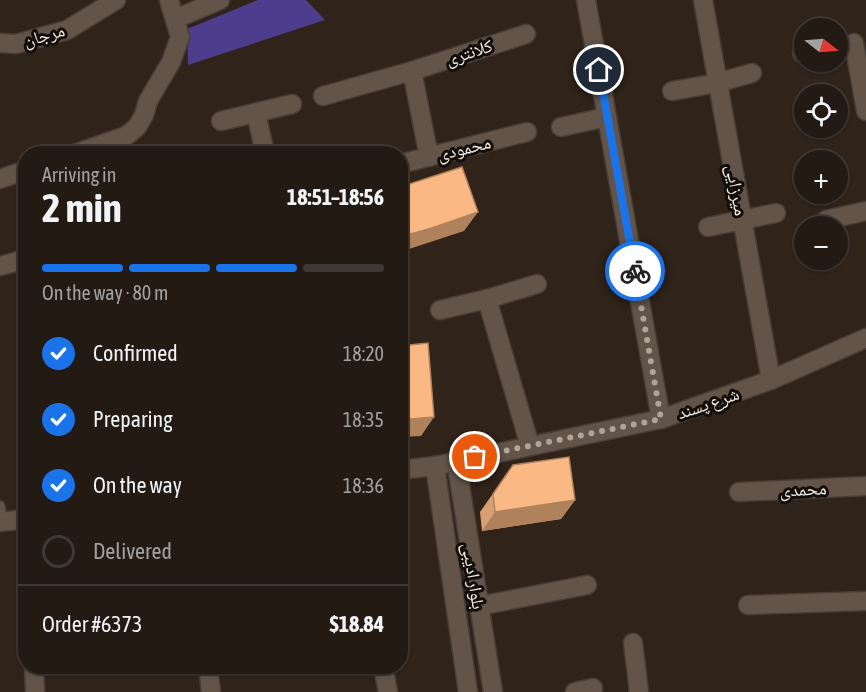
<!DOCTYPE html>
<html lang="en">
<head>
<meta charset="utf-8">
<style>
  :root { --surface:#231a14; --page:#2b231d; --text:#f1f3f6; --muted:#a3a1a0; --line:#403834; --accent:#1a73e8 }
  body { margin:0; font-family:"Asap Condensed","Noto Naskh Arabic",sans-serif; background:var(--page); color:var(--text); height:100vh; display:flex; flex-direction:column; font-size:22px; white-space:nowrap }
  * { box-sizing:border-box; margin:0 }
  p { font-size:20px; color:var(--muted) }
  .icon { flex:none; width:33px; height:33px; fill:none; stroke:currentColor; stroke-width:2; stroke-linecap:round; stroke-linejoin:round }
  .map { position:relative; flex:1; overflow:hidden }
  .sheet { position:absolute; left:18px; top:146px; width:390px; height:528px; display:flex; flex-direction:column; background:var(--surface); border-radius:24px; box-shadow:0 2px 4px #0004,0 0 0 2px var(--line) }
  .sheet>* { flex:none }
  .needle { width:39px; rotate:107deg }
  .buttons { position:absolute; left:794px; top:18px; display:grid; gap:12px }
  .buttons a { display:grid; place-items:center; width:54px; height:54px; border-radius:50%; background:var(--surface); box-shadow:0 2px 4px #0004,0 0 0 2px var(--line); font-size:30px }
  .pin { position:absolute; display:grid; place-items:center; width:51px; height:51px; color:#fff; margin:-26px; border:3px solid #fff; border-radius:50%; box-shadow:0 2px 6px #0007 }
  .courier { position:absolute; display:grid; place-items:center; width:60px; height:60px; margin:-30px; border:4px solid #1a73e8; border-radius:50%; background:#fff; color:#222; box-shadow:0 2px 8px #0007 }
  .overview em { font-style:normal; font-weight:700 }
  .overview div { display:flex; flex-direction:column-reverse }
  .overview { display:flex; align-items:center; justify-content:space-between; height:102px; padding:0 24px }
  h1 { font-size:39px; font-weight:700; line-height:45px }
  .bar { display:grid; grid-template-columns:repeat(4,1fr); gap:9px 6px; align-content:center; height:72px; padding:0 24px }
  .bar i { height:8px; border-radius:4px; background:var(--line) }
  .bar .active { background:var(--accent) }
  .bar p { grid-column:span 4 }
  .line { display:flex; align-items:center; gap:15px; padding:0 24px; border-top:2px solid var(--line) }
  .line div { flex:1 }
  ol { padding:0 24px; list-style:none }
  li { display:flex; align-items:center; gap:18px; height:66px }
  li p { margin-inline-start:auto }
  li .icon { padding:6px; border-radius:50%; background:var(--accent); color:#fff; stroke-width:4 }
  li:last-child { color:var(--muted) }
  li i { width:33px; height:33px; border:3px solid var(--line); border-radius:50% }
  .map>svg:first-child { display:block }
</style>
</head>
<body>
<div class="map">
<svg width="866" height="692" viewBox="0 0 866 692">
  <rect width="100%" height="100%" fill="#2f231a"/>
  <path fill="#4d3d8c" d="M258 0H306L325 20 188 65 187 29Z"/>
  <g fill="none" stroke-linecap="round" stroke-linejoin="round">
    <g stroke="#473d36" stroke-width="12">
      <path id="lane" d="M0 506 2 521"/>
    </g>
    <g stroke="#473d36" stroke-width="21">
      <g id="street">
        <path d="M586 0 661 419"/>
        <path d="M703 0 771 380"/>
        <path d="M175 19 220 0"/>
        <path d="M0 43 16 44 67 30 116 0"/>
        <path d="M854 43 866 111"/>
        <path d="M802 53H804"/>
        <path d="M412 71 429 157"/>
        <path d="M672 91 717 83 752 73"/>
        <path d="M323 96 412 71 526 34"/>
        <path d="M256 113 265 153"/>
        <path d="M221 121 292 104"/>
        <path d="M561 127 607 117"/>
        <path d="M77 153 126 136 137 127 144 115 148 101 171 62 180 37 169 0"/>
        <path d="M400 164 527 132"/>
        <path d="M0 179 26 170"/>
        <path d="M826 220 866 211"/>
        <path d="M708 227 776 213"/>
        <path d="M0 266 26 259"/>
        <path d="M487 299 530 446"/>
        <path d="M440 310 487 299 537 284"/>
        <path d="M739 492 866 486"/>
        <path d="M748 605 866 601"/>
        <path d="M479 606 587 585"/>
        <path d="M633 643 639 692"/>
        <path d="M34 666 35 692"/>
        <path d="M208 666 211 692"/>
        <path d="M383 666 388 692"/>
        <path d="M575 692 593 688"/>
      </g>
    </g>
    <g stroke="#473d36" stroke-width="21">
      <g id="secondary">
        <path d="M456 460 493 692"/>
        <path d="M435 466 468 692"/>
        <path d="M400 470 435 466 661 419 771 380 866 338"/>
        <path d="M0 522 26 519"/>
      </g>
    </g>
    <use href="#lane" stroke="#625449" stroke-width="9"/>
    <use href="#street" stroke="#625449" stroke-width="18"/>
    <use href="#secondary" stroke="#625449" stroke-width="18"/>
  </g>
  <path fill="#d79f72" d="M513 465 575 500 561 519 482 531 480 512Z"/>
  <g fill="#af825c">
    <path d="M478 212 464 231 400 252V237Z"/>
    <path d="M434 417 421 436 400 437V420Z"/>
    <path d="M575 500 561 519 482 531 495 512Z"/>
  </g>
  <g fill="#fab984" stroke="#af825c" stroke-width="1.5">
    <path d="M462 167 478 212 432 228 400 237V187Z"/>
    <path d="M428 343 434 417 400 420V346Z"/>
    <path d="M569 457 575 500 495 512 493 494 513 465Z"/>
  </g>
  <g fill="none" stroke-linecap="round" stroke-linejoin="round">
    <path stroke="#ada49d" stroke-width="6" stroke-dasharray="0 10.8" d="M475 457 661 419 635 271"/>
    <path stroke="#1a73e8" stroke-width="8" d="M599 70 635 271"/>
  </g>
  <g text-anchor="middle" dominant-baseline="central" stroke-width="6" stroke-linejoin="round" paint-order="stroke">
    <g font-size="18" fill="#f1e9e3" stroke="#130e0a">
      <text transform="translate(44 35) rotate(-16)">مرجان</text>
      <text transform="translate(469 52) rotate(-18)">کلانتری</text>
      <text transform="translate(464 148) rotate(-14)">محمودی</text>
      <text transform="translate(737 190) rotate(80)">میرزایی</text>
      <text transform="translate(708 403) rotate(-19)">شرع پسند</text>
      <text transform="translate(803 489) rotate(-3)">محمدی</text>
      <text transform="translate(474 576) rotate(81)">بلوار ادیبی</text>
    </g>
  </g>
</svg>
<div class="buttons">
<a><svg class="needle" viewBox="-14 -14 28 28"><path d="M0-13l5 13h-10z" fill="#e53935"/><path d="M0 13l5-13h-10z" fill="#a3a1a0"/></svg></a>
<a><svg class="icon" aria-label="locate" viewBox="0 0 24 24"><circle cx="12" cy="12" r="6"/><path d="M12 2v4M12 18v4M2 12h4M18 12h4"/></svg></a>
<a>+</a>
<a>−</a>
</div>
<div class="pin" style="left:475px;top:457px;background:#ea580c"><svg class="icon" aria-label="bag" viewBox="0 0 24 24"><path d="M5 8h14l-1 12H6zM9 8a3 3 0 0 1 6 0"/></svg></div>
<div class="pin" style="left:599px;top:70px;background:#1f2937"><svg class="icon" aria-label="home" viewBox="0 0 24 24"><path d="M3 11l9-7 9 7M6 9v11h12V9"/></svg></div>
<div class="courier" style="left:635px;top:271px"><svg class="icon" aria-label="bike" viewBox="0 0 24 24"><circle cx="6" cy="16" r="4"/><circle cx="18" cy="16" r="4"/><path d="M6 16l4-8h5l3 8M10 8l3 8H6M13 5h3"/></svg></div>
<section class="sheet">
<div class="overview"><div><h1>2 min</h1><p>Arriving in</p></div><em>18:51–18:56</em></div>
<div class="bar"><i class="active"></i><i class="active"></i><i class="active"></i><i></i><p>On the way · 80 m</p></div>
<ol>
<li><svg class="icon" aria-label="check" viewBox="0 0 24 24"><path d="M5 12l5 5 9-10"/></svg>Confirmed<p>18:20</p></li>
<li><svg class="icon" aria-label="check" viewBox="0 0 24 24"><path d="M5 12l5 5 9-10"/></svg>Preparing<p>18:35</p></li>
<li><svg class="icon" aria-label="check" viewBox="0 0 24 24"><path d="M5 12l5 5 9-10"/></svg>On the way<p>18:36</p></li>
<li><i></i>Delivered</li>
</ol>
<div class="line" style="height:78px"><div>Order #6373</div><b>$18.84</b></div>
</section>
</div>
</body>
</html>
